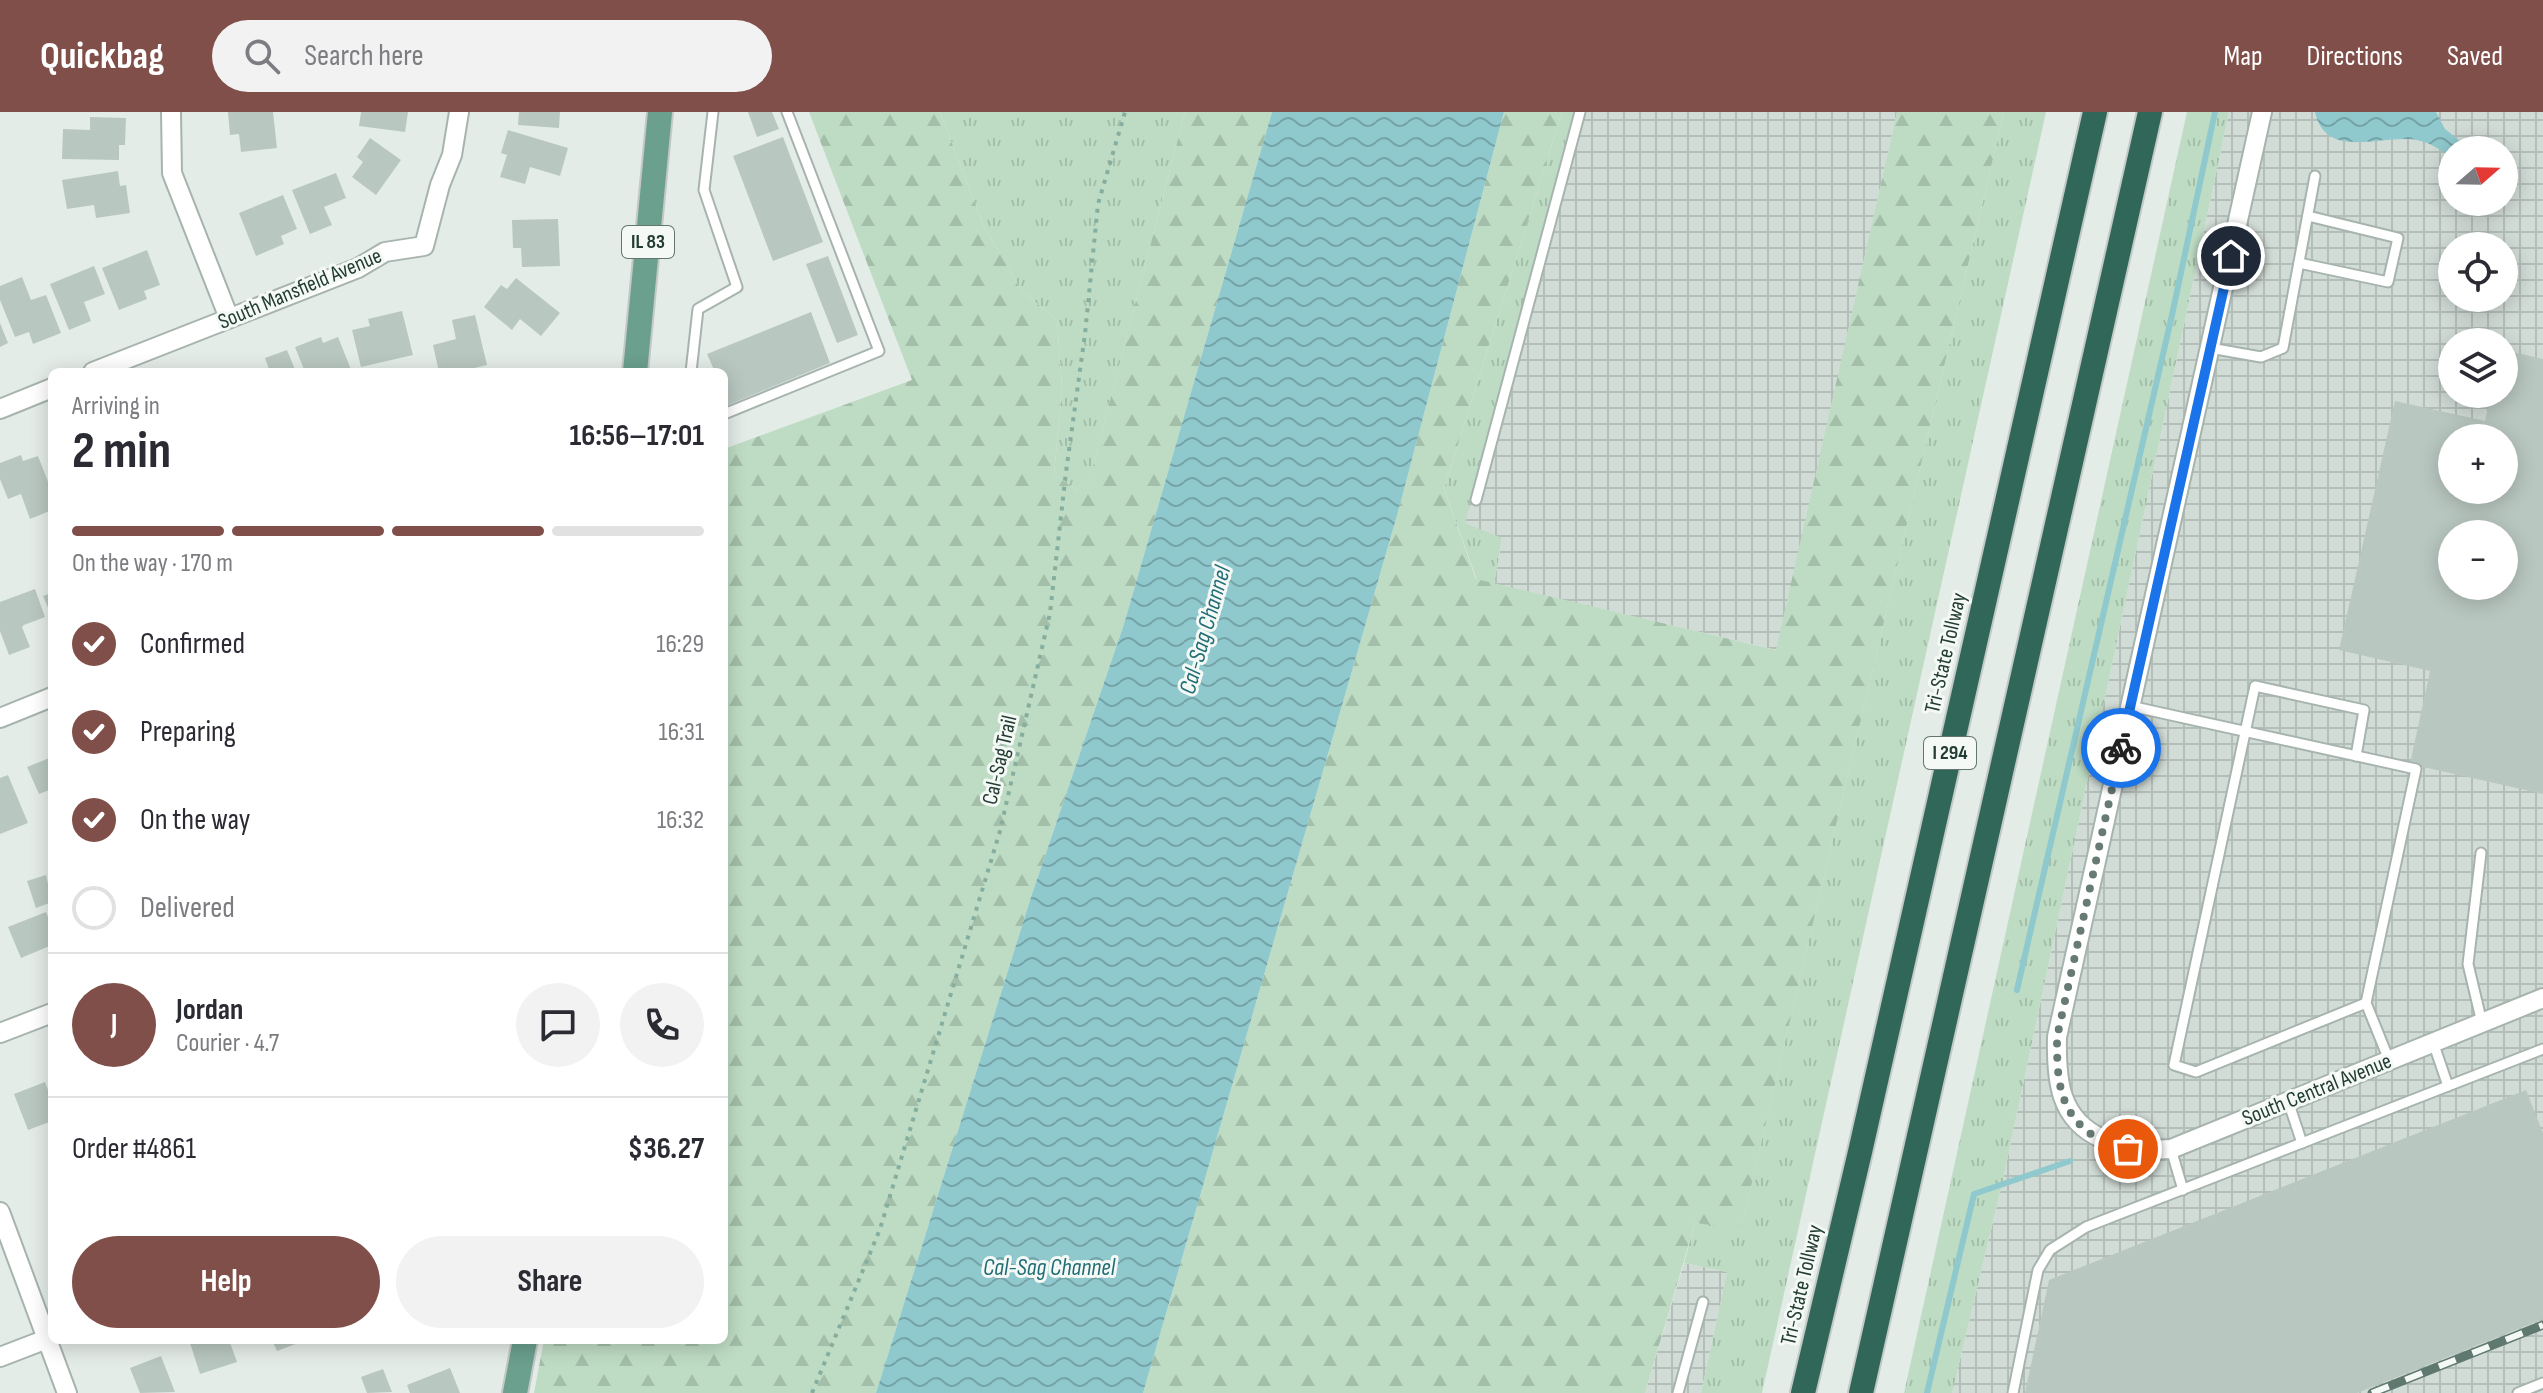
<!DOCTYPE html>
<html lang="en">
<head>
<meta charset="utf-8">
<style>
  :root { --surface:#fff; --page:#f2f2f3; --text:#2b2b33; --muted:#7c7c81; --line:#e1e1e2; --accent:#814f49 }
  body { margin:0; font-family:"Sofia Sans Condensed",sans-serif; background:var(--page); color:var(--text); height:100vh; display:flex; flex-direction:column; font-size:30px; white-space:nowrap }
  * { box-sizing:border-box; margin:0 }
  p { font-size:26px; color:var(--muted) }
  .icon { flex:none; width:44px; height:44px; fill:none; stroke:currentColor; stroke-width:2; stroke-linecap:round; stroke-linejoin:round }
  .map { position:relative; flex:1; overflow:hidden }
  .panel { position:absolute; left:48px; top:256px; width:680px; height:976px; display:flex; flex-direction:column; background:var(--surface); border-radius:12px; box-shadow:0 4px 20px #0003 }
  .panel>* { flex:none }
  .needle { width:52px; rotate:70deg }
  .controls { position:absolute; left:2438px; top:24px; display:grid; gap:16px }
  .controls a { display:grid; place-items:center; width:80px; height:80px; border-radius:50%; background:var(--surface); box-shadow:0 4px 20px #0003; font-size:40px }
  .pin { position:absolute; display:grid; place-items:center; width:68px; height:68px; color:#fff; margin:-34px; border:4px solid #fff; border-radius:50%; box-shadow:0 2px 8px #0007 }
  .courier { position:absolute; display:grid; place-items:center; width:80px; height:80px; margin:-40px; border:6px solid #1a73e8; border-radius:50%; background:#fff; color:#222; box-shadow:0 2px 10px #0007 }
  .head em { font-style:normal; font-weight:700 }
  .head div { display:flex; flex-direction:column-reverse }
  .head { display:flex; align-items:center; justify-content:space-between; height:136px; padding:0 24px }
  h1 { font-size:52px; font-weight:700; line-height:60px }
  .bar { display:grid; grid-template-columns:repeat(4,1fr); gap:12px 8px; align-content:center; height:96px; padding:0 24px }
  .bar i { height:10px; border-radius:6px; background:var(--line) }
  .bar .active { background:var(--accent) }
  .bar p { grid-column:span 4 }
  .line { display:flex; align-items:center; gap:20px; padding:0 24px; border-top:2px solid var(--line) }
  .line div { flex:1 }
  .round { display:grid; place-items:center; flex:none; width:84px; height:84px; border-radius:42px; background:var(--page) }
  ol { padding:0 24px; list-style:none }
  li { display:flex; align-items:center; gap:24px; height:88px }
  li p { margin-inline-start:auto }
  li .icon { padding:8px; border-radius:50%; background:var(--accent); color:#fff; stroke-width:4 }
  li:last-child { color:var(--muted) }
  li i { width:44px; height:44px; border:4px solid var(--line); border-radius:50% }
  .action { display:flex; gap:16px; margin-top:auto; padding:16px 24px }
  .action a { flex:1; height:92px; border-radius:48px; background:var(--accent); color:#fff; font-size:32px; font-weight:700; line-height:92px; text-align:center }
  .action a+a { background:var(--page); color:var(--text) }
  header { display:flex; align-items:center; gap:48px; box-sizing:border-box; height:112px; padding:0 40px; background:var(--accent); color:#fff }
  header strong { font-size:38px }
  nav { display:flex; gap:44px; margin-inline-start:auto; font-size:28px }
  .search { width:560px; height:72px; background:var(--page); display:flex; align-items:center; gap:20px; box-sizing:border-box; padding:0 28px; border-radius:44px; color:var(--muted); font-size:30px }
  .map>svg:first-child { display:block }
</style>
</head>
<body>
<header>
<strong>Quickbag</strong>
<div class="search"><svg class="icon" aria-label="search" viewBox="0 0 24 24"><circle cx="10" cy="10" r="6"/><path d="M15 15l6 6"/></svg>Search here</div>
<nav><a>Map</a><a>Directions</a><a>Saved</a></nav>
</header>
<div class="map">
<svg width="2543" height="1281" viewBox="0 0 2543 1281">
  <defs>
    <pattern id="industrial-grid" width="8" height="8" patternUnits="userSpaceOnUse" patternTransform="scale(2)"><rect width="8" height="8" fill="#d2dcd7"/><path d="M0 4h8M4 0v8" fill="none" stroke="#b4beb9"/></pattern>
    <pattern id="grass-tufts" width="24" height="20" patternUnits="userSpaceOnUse" patternTransform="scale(2)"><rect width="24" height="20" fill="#bedcc4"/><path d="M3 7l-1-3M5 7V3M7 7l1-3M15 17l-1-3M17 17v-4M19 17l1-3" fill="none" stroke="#a3bea9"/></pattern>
    <pattern id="forest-firs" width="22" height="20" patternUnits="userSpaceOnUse" patternTransform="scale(2)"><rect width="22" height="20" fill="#bedcc4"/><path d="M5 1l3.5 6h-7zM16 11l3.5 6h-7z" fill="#a3bea9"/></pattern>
    <pattern id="water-waves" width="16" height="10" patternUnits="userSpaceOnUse" patternTransform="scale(2)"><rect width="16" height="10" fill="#8fc9ce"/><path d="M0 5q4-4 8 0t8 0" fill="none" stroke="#75a4a8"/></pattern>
  </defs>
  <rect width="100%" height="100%" fill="#e4ece8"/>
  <g fill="url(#industrial-grid)" fill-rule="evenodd">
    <path d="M1575 0H1897L1777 538 1494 472 1502 427 1464 411 1544 126Z"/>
    <path d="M2229 0H2543V1281H1952L2002 1072ZM2452 38H2504V90H2452ZM2452 134H2504V186H2452ZM2452 230H2504V282H2452ZM2452 326H2504V378H2452ZM2452 422H2504V474H2452Z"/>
    <path d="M1684 1151 1727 1160 1701 1281H1645Z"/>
  </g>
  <g fill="url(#grass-tufts)">
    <path d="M940 0H1185L1087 378H1077L1054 363 1062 275 1057 208 1022 179 984 115Z"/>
    <path d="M1562 0H1575L1544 126 1465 411 1502 426 1494 472 1477 468 1444 377Z"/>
    <path d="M2004 0H2046L1762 1281H1701L1727 1160 1684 1151 1695 1111 1741 1116Z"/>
    <path d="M2187 0H2229L2002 1072 1952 1281H1904Z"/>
  </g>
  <g fill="url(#forest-firs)">
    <path d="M809 0H940L984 115 1022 179 1057 208 1062 275 1054 363 1077 378 1087 377 1185 0H1272L1124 512 1031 785 876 1281H534L544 1228H724V337L912 268Z"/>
    <path d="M1504 0H1562L1444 377 1476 467 1776 538 1897 0H2004L1741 1117 1695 1111 1645 1281H1143L1398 400Z"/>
  </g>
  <g fill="url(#water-waves)">
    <path d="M1272 0H1504L1398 400 1143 1281H876L1031 785 1124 512Z"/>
    <path d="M2315 0H2436L2445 17 2471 38H2452V46C2438 35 2424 27 2406 27 2373 26 2325 45 2315 0Z"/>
  </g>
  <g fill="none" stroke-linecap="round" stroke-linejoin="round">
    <g stroke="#8fc9ce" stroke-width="6">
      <path d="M2017 878 2172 203 2215 0"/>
      <path d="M1927 1281 1974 1082 2070 1049"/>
    </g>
  </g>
  <g fill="#b9c7c1" fill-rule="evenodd">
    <path d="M228 0H273L277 36 241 40 239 22 230 23Z"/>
    <path d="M361 0H408L405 20 359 14Z"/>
    <path d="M519 0H560L559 16 518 13Z"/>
    <path d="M748 0H772L779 17 757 25Z"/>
    <path d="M90 5 126 6 125 33H119V48L62 47 63 17 90 18Z"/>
    <path d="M508 18 568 36 560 64 530 55 525 72 500 65 507 43 501 41Z"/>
    <path d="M783 25 823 130 773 149 733 44Z"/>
    <path d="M370 26 401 48 376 83 352 65 363 50 357 45Z"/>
    <path d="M118 59 120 74 126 73 130 101 96 106 94 93 67 97 62 68Z"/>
    <path d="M336 61 346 86 324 95 332 113 310 122 292 78Z"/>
    <path d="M283 83 297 117 281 124 284 132 256 144 239 101Z"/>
    <path d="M558 107 560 154 522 155 521 136H513L512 108Z"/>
    <path d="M147 138 160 173 144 179 147 187 119 198 102 156Z"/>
    <path d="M828 144 858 223 837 231 806 152Z"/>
    <path d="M94 154 105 182 84 190 91 209 69 218 50 172Z"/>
    <path d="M22 165 31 188 46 183 61 221 33 232 29 220 15 225 0 188V174Z"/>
    <path d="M516 166 560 201 541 224 520 207 512 218 484 195 501 173 507 177Z"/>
    <path d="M402 199 413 243 361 255 352 218 370 214 368 207Z"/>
    <path d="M811 200 830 251 728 293 724 283V260H715L707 242Z"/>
    <path d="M475 203 487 253 457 260H439L433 233 456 227 452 208Z"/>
    <path d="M0 211 8 231 0 235Z"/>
    <path d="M321 225 323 231 338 225 352 260H305L295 235Z"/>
    <path d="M287 238 296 260H270L265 246Z"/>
    <path d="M2504 238 2543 247V682L2410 652 2430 559 2339 538 2395 289 2485 309 2491 282H2504ZM2452 326H2504V378H2452ZM2452 422H2504V474H2452Z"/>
    <path d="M21 343 23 349 38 344 52 380V398L30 407 21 382 8 387 0 367V351Z"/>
    <path d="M35 477 45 505 24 513 22 515 30 535 9 543 0 519V490Z"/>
    <path d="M52 481V505L43 484Z"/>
    <path d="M52 645V677L39 682 27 655Z"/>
    <path d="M8 663 28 711 0 722V666Z"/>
    <path d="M46 763 48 772 52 770V790L36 796 27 769Z"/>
    <path d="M46 800 52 816V833L21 846 8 815Z"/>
    <path d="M45 970 52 988V1009L28 1018 14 982Z"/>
    <path d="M2526 978 2543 1021V1207L2357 1281H2025L2049 1168Z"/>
    <path d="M198 1228H229L237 1250 200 1262 190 1231Z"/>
    <path d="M272 1228H306L277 1239Z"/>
    <path d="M161 1244 175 1280 140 1281 130 1256Z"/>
    <path d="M450 1256 460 1281H410L407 1273Z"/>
    <path d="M383 1257 392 1280 367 1281 361 1265Z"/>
  </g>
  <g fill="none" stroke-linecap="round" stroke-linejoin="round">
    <g stroke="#a7b4ae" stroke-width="13">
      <g id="lane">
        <path d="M2299 151 2388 170 2398 126 2308 104"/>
        <path d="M2210 236 2261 245 2283 236 2315 64"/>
        <path d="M691 260 698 197 737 175 704 78 713 0"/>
        <path d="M724 302 879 239 787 0"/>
        <path d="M1476 388 1580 0"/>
        <path d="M2130 594 2416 657 2366 891 2389 948"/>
        <path d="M2356 644 2364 598 2255 574 2174 953 2196 960 2366 891"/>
        <path d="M2481 741 2468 852 2482 911"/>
        <path d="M2433 930 2448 974"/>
        <path d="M2288 989 2302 1031"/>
        <path d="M2171 1037 2183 1078"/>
        <path d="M1678 1281 1703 1190"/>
        <path d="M2013 1281 2038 1158 2050 1138 2086 1115 2543 937"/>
        <path d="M2518 1281 2543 1271"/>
      </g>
    </g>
    <g stroke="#a7b4ae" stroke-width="22">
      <g id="street">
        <path d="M171 0 172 61 229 206"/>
        <path d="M2262 0 2057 925C2056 968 2059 1008 2103 1027 2110 1031 2119 1035 2127 1037 2140 1040 2157 1037 2171 1037L2543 886"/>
        <path d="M93 260 358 156 385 140 424 134 440 73 452 43 459 0"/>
        <path d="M0 297 52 276"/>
        <path d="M0 606 52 585"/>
        <path d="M0 921 52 901"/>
        <path d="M0 1100 67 1281"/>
        <path d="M0 1245 52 1225"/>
      </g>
    </g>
    <g stroke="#c2c9c6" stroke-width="28">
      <g id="primary">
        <path d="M635 260 660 0"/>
        <path d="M515 1281 525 1228"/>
      </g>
    </g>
    <g stroke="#c2c9c6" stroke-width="28">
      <g id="highway">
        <path d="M1803 1281 1860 1040 2095 0"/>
        <path d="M1861 1281 2150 0"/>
      </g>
    </g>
    <path stroke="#86ae9f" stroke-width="4" stroke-dasharray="4 6" stroke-linecap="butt" d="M812 1281 880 1117 1000 719 1050 501 1066 360 1085 222 1098 92 1125 0"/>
    <use href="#lane" stroke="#fff" stroke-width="9"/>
    <use href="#street" stroke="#fff" stroke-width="18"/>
    <use href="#primary" stroke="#6b9f8e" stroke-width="24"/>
    <use href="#highway" stroke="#316759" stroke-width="24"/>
    <g stroke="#5f7870" stroke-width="9">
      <path id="rail" d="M2372 1281 2543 1213"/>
    </g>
    <use href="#rail" stroke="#f4f9f6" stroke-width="6" stroke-dasharray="18" stroke-linecap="butt"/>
  </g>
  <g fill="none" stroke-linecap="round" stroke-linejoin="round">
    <path stroke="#677a73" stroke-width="8" stroke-dasharray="0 14.4" d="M2121 636 2057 925C2057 960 2057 995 2087 1019 2097 1028 2115 1033 2128 1037"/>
    <path stroke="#1a73e8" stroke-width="10" d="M2121 636 2231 144"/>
  </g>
  <g text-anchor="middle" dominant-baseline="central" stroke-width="6" stroke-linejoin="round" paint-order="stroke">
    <g fill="#f4f9f6" stroke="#62756e" stroke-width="2">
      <rect x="622" y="114" width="52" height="32" rx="6"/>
      <rect x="1924" y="625" width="52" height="32" rx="6"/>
    </g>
    <g font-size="20" font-weight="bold" fill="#243d34">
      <text x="648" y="130">IL 83</text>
      <text x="1950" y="641">I 294</text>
    </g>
    <g font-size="22" fill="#243d34" stroke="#f4f9f6">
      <text transform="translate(300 177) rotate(-23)">South Mansfield Avenue</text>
      <text transform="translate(1946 541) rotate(-77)">Tri-State Tollway</text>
      <text transform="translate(1000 648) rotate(-77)">Cal-Sag Trail</text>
      <text transform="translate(2317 978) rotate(-22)">South Central Avenue</text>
      <text transform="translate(1802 1173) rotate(-77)">Tri-State Tollway</text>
    </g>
    <g font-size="24" font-style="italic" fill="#216d76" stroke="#f4f9f6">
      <text transform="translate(1205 518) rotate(-74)">Cal-Sag Channel</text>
      <text x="1049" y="1155">Cal-Sag Channel</text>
    </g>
  </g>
</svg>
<div class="controls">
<a><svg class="needle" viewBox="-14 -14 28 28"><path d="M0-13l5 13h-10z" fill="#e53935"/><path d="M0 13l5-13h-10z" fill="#7c7c81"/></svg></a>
<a><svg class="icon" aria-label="locate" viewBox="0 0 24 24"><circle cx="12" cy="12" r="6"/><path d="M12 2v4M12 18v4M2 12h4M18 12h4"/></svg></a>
<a><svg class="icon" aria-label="layers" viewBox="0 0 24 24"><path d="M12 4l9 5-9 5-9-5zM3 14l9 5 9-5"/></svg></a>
<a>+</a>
<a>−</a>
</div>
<div class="pin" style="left:2128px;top:1037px;background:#ea580c"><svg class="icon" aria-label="bag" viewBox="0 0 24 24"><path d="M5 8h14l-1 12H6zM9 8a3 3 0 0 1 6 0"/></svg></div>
<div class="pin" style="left:2231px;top:144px;background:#1f2937"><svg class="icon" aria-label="home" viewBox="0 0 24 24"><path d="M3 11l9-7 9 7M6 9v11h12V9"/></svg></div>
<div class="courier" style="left:2121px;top:636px"><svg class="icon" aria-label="bike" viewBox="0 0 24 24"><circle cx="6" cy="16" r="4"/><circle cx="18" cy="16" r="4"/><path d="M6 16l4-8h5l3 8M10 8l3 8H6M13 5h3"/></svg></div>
<section class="panel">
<div class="head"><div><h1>2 min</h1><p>Arriving in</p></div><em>16:56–17:01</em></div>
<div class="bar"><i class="active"></i><i class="active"></i><i class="active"></i><i></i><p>On the way · 170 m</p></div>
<ol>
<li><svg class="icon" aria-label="check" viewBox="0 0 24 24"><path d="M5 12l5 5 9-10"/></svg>Confirmed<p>16:29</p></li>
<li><svg class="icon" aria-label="check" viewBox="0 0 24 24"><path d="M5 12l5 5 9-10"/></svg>Preparing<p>16:31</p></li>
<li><svg class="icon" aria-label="check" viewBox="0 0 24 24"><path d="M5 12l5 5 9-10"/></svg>On the way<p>16:32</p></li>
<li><i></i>Delivered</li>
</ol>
<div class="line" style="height:144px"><b class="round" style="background:var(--accent);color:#fff">J</b><div><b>Jordan</b><p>Courier · 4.7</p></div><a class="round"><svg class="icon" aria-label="chat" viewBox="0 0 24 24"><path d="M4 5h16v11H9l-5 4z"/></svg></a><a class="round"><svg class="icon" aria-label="phone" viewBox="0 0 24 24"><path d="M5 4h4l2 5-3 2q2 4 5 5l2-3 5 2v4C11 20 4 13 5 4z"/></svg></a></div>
<div class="line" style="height:104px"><div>Order #4861</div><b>$36.27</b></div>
<div class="action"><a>Help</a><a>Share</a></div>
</section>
</div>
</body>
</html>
